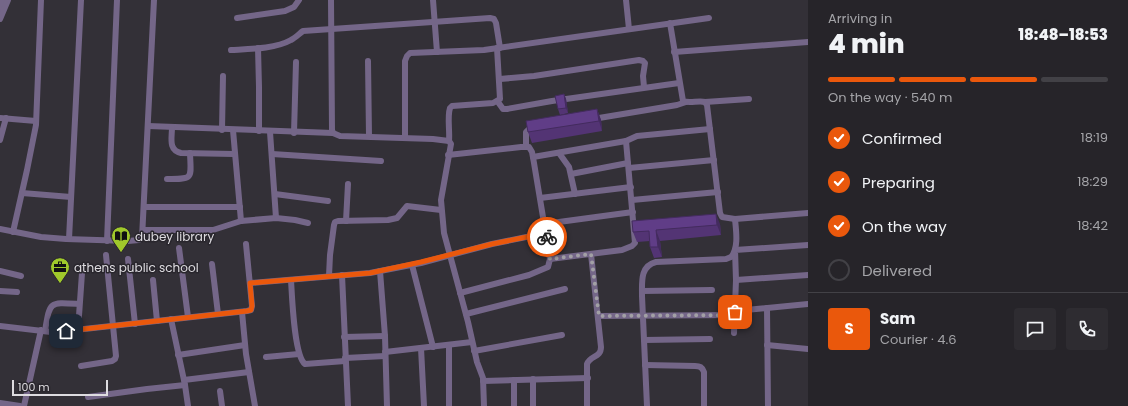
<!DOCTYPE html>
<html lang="en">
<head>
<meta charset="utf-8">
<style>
  :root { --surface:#262429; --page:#2e2c31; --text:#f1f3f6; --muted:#a4a4a8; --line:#424146; --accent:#ea580c }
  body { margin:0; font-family:Poppins,sans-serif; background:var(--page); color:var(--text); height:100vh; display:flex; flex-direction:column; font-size:15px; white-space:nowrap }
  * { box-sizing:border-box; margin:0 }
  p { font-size:13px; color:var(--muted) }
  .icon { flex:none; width:22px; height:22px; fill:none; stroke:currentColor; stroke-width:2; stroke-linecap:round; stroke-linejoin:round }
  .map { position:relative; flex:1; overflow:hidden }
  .panel { display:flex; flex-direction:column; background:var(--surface); width:320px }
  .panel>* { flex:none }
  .scale { position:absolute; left:12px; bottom:10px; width:96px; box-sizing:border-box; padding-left:4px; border:2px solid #dedce0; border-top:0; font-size:11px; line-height:14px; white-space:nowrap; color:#dedce0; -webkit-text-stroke:3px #29262d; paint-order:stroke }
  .pin { position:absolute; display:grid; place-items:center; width:34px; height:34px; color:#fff; margin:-17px; border-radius:8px; box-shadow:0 2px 6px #0006 }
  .courier { position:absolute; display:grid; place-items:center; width:40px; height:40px; margin:-20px; border:3px solid #ea580c; border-radius:50%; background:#fff; color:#222; box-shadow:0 1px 5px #0007 }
  .headline em { font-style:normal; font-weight:800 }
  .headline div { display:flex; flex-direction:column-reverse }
  .headline { display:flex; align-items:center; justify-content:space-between; height:68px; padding:0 20px }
  h1 { font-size:26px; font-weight:800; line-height:30px }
  .bar { display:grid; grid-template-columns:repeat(4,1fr); gap:6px 4px; align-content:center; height:48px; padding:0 20px }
  .bar i { height:5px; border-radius:3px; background:var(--line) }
  .bar .current { background:var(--accent) }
  .bar p { grid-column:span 4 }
  .line { display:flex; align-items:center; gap:10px; padding:0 20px; border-top:1px solid var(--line) }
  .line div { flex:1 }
  .round { display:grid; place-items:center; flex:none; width:42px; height:42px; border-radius:4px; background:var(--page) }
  ol { padding:0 20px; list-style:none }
  li { display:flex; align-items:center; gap:12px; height:44px }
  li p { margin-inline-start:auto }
  li .icon { padding:4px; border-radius:50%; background:var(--accent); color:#fff; stroke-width:4 }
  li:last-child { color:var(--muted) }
  li i { width:22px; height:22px; border:2px solid var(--line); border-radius:50% }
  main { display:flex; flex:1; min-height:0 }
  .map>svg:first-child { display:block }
</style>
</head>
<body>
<main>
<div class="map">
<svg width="808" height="406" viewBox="0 0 808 406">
  <rect width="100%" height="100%" fill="#333037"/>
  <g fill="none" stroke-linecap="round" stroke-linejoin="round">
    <g stroke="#746688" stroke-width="6">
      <path d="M2 0V12"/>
      <path d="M331 0 332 130 333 133 340 136 433 139 449 141 451 144 441 200 444 233 468 322 477 362 483 378 484 406"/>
      <path d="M433 0 437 52"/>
      <path d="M626 0 629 29"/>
      <path d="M237 18 285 11 294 7 299 0"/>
      <path d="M0 19 8 0"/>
      <path d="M670 23 683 101C690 104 698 100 705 102L707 105 720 213 722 217 735 219 808 213"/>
      <path d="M258 48 259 87V131"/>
      <path d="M231 50C249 49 275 49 291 40 295 38 299 34 303 31L490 18 494 19 496 23 500 48"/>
      <path d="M674 52 808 42"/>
      <path d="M368 61 369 136"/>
      <path d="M500 79 534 76 639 60 643 61 645 63 643 76 644 87"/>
      <path d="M498 102 503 109H507L552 101 679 83"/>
      <path d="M705 102 749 99"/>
      <path d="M0 118 36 121"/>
      <path d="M593 119 677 105 686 102"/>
      <path d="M148 126 333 133"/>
      <path d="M172 127C172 138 168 150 181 153L234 154"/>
      <path d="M222 130 223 76"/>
      <path d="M233 130 241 221"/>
      <path d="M270 132 276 218"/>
      <path d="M294 133 296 62"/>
      <path d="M405 138V61L407 56 410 53 484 50 709 18"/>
      <path d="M0 140 6 118"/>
      <path d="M449 141C450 131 447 117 450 108L452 106 493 103 500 99 497 48"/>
      <path d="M526 146V132L528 130 534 129"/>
      <path d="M559 153 569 167 575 194"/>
      <path d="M272 154 381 161"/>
      <path d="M448 155 521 147H529L532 152 534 163 550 259 548 267 529 275 460 293"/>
      <path d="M533 157 626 141 637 136 710 129"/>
      <path d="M629 168 714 160"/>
      <path d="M571 174 628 163"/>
      <path d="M167 179C194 179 191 179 190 153"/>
      <path d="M22 193 71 197"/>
      <path d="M275 194 328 201"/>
      <path d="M540 198 631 187"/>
      <path d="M632 200 718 192"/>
      <path d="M145 207H240"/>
      <path d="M346 221 348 184"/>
      <path d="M544 224 633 212"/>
      <path d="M0 229 41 237 66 239 128 241 139 240 142 238 154 0"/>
      <path d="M143 230H213L241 221 276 218 295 220 308 223"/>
      <path d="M13 232 27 170 36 125 41 0"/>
      <path d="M69 239 81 0"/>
      <path d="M107 241 117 0"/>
      <path d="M179 248 188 317"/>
      <path d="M128 259 135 324"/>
      <path d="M550 259 622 250 632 246 635 243 626 141"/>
      <path d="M212 264 218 314"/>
      <path d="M412 265 433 347"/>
      <path d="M0 271 21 276"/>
      <path d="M380 271 385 336 387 406"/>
      <path d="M342 275 348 406"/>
      <path d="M329 276 330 255 334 225 335 222 338 221 388 220 397 218 407 206 441 210"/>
      <path d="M153 280 157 321"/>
      <path d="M291 280C292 295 294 356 305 364L345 361"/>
      <path d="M736 280 808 275"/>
      <path d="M250 283 370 273 421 263 492 244 546 233"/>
      <path d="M0 291 17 292"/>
      <path d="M642 291 712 290"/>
      <path d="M767 308 768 406"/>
      <path d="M735 311 808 304"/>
      <path d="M242 312 246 354 255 406"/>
      <path d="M466 314 565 289"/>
      <path d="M599 316 735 315"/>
      <path d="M171 319 185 385 188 406"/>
      <path d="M0 326 51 332 66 331 247 311 251 310 252 306 246 244"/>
      <path d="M78 330 82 273"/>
      <path d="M45 331C50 301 49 302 79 304"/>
      <path d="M734 333 736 280 735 250 808 245"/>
      <path d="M344 337 385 336"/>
      <path d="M644 340 710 339"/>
      <path d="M449 345V406"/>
      <path d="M767 345 808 349"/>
      <path d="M421 348 424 406"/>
      <path d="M474 351 562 335"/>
      <path d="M385 352 472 342"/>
      <path d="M178 355 245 345"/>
      <path d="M266 357 299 354"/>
      <path d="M345 358 385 356"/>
      <path d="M645 365 695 366C700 366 702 367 704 372V406"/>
      <path d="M81 366 112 361 115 359 116 356 106 255"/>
      <path d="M533 379V406"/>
      <path d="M184 380 249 372"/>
      <path d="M514 380V406"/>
      <path d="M483 381 588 378"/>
      <path d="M220 391 222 406"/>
      <path d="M88 397 147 389 185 385"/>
      <path d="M0 403 20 406"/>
      <path d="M24 406 41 330"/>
      <path d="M587 406V364C590 355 601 358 601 347L591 254"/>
      <path d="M647 406 642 296C642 282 640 266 656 262L726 259 731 257C739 248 736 230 735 219"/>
    </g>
  </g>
  <g fill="#533474">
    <path d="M564 94 566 99 568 113 560 115 558 109Z"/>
    <path d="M597 109 601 120 602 131 532 143 528 132Z"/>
    <path d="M720 224 721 235 660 241 662 257 654 258 650 247V241L637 242 633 232Z"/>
  </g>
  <g fill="#432b5e">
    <path d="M564 94 566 99 568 113 566 108Z"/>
    <path d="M597 109 601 120 602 131 599 121Z"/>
    <path d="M716 214 720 224 721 235 717 225Z"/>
    <path d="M656 230 660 241 662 257 658 247Z"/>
  </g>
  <g fill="#603d87" stroke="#432b5e">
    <path d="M564 94 566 108 558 109 555 96Z"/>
    <path d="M597 109 599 121 528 132 526 121Z"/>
    <path d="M716 214 717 225 656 230 658 247H650L649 231 633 232 632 221Z"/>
  </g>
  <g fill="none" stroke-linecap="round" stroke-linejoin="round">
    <path stroke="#a2a0a5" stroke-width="4" stroke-dasharray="0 7.2" d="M547 237 550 259 591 254 599 316 735 315V312"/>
    <path stroke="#ea580c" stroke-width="5" d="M66 331 247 311 251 310 252 306 250 283 370 273 421 262 492 244 546 233 547 237"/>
  </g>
  <defs>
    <g id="library-pin" transform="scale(1)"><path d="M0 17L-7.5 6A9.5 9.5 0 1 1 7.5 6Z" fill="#a0c92b" stroke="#29262d"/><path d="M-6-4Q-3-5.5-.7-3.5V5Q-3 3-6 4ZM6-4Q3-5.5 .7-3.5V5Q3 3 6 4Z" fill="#111"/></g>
    <g id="office-pin" transform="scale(1)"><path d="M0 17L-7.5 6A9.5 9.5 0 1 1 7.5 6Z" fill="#a0c92b" stroke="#29262d"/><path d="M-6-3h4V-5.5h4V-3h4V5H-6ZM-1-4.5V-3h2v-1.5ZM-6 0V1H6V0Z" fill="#111"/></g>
  </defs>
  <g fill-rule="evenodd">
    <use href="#library-pin" x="121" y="236"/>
    <use href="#office-pin" x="60" y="267"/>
  </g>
  <g text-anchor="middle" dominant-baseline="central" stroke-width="3" stroke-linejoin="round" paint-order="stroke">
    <g font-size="12" fill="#dedce0" stroke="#29262d" text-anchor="start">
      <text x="135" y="236">dubey library</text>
      <text x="74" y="267">athens public school</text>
    </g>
  </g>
</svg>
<div class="scale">100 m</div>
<div class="pin" style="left:735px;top:312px;background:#ea580c"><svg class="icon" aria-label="bag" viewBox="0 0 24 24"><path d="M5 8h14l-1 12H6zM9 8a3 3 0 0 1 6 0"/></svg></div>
<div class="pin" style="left:66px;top:331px;background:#1f2937"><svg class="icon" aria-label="home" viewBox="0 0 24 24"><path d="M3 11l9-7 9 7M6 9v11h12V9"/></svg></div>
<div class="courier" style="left:547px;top:237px"><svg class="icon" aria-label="bike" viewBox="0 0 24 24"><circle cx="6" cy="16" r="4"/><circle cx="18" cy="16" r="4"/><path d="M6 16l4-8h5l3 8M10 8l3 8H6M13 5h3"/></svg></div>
</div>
<section class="panel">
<div class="headline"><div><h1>4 min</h1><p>Arriving in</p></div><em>18:48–18:53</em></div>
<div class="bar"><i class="current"></i><i class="current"></i><i class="current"></i><i></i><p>On the way · 540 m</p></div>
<ol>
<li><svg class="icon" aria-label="check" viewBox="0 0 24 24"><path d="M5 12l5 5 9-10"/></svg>Confirmed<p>18:19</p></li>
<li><svg class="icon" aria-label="check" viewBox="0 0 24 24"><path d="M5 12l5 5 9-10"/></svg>Preparing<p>18:29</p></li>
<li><svg class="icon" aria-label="check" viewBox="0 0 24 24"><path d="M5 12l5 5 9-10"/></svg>On the way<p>18:42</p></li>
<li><i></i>Delivered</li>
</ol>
<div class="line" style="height:72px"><b class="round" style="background:var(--accent);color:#fff">S</b><div><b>Sam</b><p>Courier · 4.6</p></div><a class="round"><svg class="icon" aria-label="chat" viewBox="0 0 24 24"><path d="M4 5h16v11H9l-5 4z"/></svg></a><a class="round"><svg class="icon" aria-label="phone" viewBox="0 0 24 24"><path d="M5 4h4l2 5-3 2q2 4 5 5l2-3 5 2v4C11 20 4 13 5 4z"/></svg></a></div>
</section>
</main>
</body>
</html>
